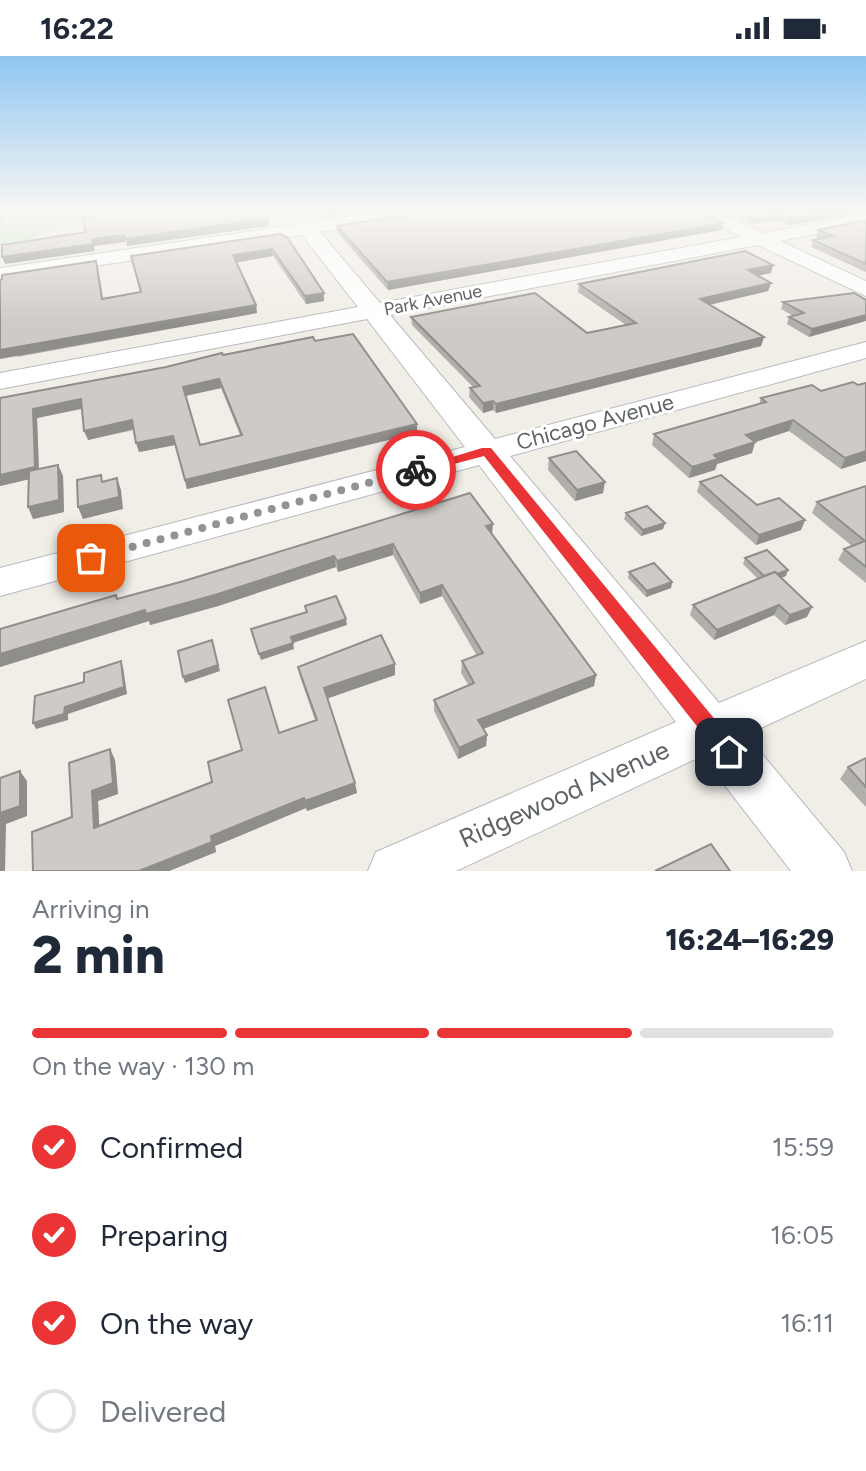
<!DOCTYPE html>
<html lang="en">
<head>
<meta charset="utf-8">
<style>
  :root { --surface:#fff; --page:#f2f2f3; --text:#1f2937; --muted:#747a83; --line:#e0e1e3; --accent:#ea3436 }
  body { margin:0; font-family:Figtree,sans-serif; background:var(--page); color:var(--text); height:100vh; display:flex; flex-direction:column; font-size:30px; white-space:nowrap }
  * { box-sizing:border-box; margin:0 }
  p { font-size:26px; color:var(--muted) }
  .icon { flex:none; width:44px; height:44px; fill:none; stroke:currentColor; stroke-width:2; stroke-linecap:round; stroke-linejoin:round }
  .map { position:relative; height:815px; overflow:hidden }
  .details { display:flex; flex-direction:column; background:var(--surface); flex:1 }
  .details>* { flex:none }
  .pin { position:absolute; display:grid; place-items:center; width:68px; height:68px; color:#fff; margin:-34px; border-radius:16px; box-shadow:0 4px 12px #0006 }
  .courier { position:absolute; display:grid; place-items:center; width:80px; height:80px; margin:-40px; border:6px solid #ea3436; border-radius:50%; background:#fff; color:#222; box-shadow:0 2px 10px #0007 }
  .overview em { font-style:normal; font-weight:800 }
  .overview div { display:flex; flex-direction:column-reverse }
  .overview { display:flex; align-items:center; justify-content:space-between; height:136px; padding:0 32px }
  h1 { font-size:52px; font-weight:800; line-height:60px }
  .bar { display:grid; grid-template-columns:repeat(4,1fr); gap:12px 8px; align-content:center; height:96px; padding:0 32px }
  .bar i { height:10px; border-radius:6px; background:var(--line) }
  .bar .on { background:var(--accent) }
  .bar p { grid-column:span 4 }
  ol { padding:0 32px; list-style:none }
  li { display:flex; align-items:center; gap:24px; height:88px }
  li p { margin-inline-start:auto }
  li .icon { padding:8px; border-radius:50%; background:var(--accent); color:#fff; stroke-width:4 }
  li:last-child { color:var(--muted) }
  li i { width:44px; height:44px; border:4px solid var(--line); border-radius:50% }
  .status { display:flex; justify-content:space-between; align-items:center; height:56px; padding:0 40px; background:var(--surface); direction:ltr }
  .status svg { height:22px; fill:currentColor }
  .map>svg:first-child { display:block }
</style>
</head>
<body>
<div class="status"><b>16:22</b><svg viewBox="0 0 49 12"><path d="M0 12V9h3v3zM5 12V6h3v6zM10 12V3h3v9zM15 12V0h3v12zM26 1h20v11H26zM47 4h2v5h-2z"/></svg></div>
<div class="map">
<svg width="866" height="815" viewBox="0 0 866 815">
  <rect width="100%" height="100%" fill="#f1eee7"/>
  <path fill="#c7e8c4" d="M35 155H103L0 196V167Z"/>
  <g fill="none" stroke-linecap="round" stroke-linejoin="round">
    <g stroke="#b7babd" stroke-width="2">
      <path id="minor" d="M284 155H302L312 166 389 155H434L425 160 320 176 380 247 741 181 693 155H716L763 177 866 158V168L780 185 866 225V240L758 189 390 259 495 383 866 286V302L510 400 719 647 866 585V623L746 679 844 796 852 815H791L702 700 456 815H368L376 796 676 666 479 409 0 540V512L465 391 367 263 0 333V317L358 251 302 179 0 224V212L294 169Z"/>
    </g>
    <use href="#minor" fill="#fff" fill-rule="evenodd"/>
  </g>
  <g fill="#b1afaa" fill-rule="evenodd">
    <path d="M723 155H866L789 169 777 164 751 168Z"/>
    <path d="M425 156 723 167 721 174 388 234 337 176V170Z"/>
    <path d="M866 164V216L811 191 813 184 820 183 816 181 818 174Z"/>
    <path d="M280 178 324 237V245L306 248 273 200 236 206 256 249 257 257 17 301 98 212 103 242 141 236Z"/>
    <path d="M771 217 758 220 771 227 768 235 710 249 764 281 761 290 496 357 493 354 483 357 469 341 470 332 473 331 412 269 411 261 587 277 626 269 578 236 579 228Z"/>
    <path d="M854 237 809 281 787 268 789 261 793 260 781 253 783 246Z"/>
    <path d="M315 285 417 368V377L187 433 175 389 139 396 134 374 88 384 82 353 37 362 39 413 58 409 63 420 64 456 33 463 29 423 0 430V342L166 311 223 299ZM221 332 240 379 200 389 185 340Z"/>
    <path d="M761 342 866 405 841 413 789 375 755 386 752 397 717 408 715 414 689 422 652 389 654 378 759 348Z"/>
    <path d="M549 402 603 437 575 445 548 414Z"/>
    <path d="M700 426 757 449 805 464 801 474 756 489 697 436Z"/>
    <path d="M866 430V527L838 504 844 493 852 490 812 457 817 446Z"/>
    <path d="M470 437 492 479 596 619 594 630 483 673 487 679 486 690 458 703 434 655V644L469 630 461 617 462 605 477 600 442 540 420 548 393 499 338 516 336 511 218 550 150 569 149 565 0 611V573L116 539 117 543 184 525Z"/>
    <path d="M626 457 665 467 663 473 641 480 624 463Z"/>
    <path d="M745 502 786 520 781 522 807 561 785 569 774 559 714 584 690 559 693 549 758 523 743 508Z"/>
    <path d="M629 516 672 526 671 532 646 541 628 522Z"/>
    <path d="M395 608V619L328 642 355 727 357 737 307 755 306 752 215 790 216 796 169 815 72 761 110 693 115 704 118 738 98 745 99 770 212 726 242 694 279 677 315 664 300 621 298 611Z"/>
    <path d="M866 702V751L840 723 848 711Z"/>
  </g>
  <g fill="#908e8b">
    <path d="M1 155H4L3 166 0 167Z"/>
    <path d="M323 155H369L323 161Z"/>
    <path d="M837 155H866V156L789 169 791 162Z"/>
    <path d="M779 157 777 164 751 168 753 162Z"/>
    <path d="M268 162 269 170 127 190 126 183Z"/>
    <path d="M723 167 721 174 388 234 387 226Z"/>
    <path d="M124 179 126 186 94 190 95 195 5 208 2 201 92 183Z"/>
    <path d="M272 193 273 200 234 207 233 199Z"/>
    <path d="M773 209 771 217 746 222 748 214Z"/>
    <path d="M771 227 768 235 698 251 700 243Z"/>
    <path d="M324 237V245L306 248 305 240Z"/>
    <path d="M256 249 257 257 0 303V294Z"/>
    <path d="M866 259V265L809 281 812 273Z"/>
    <path d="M764 281 761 290 496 357V348Z"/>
    <path d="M219 323 221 332 185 340 183 331Z"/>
    <path d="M81 343 84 352 37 362 39 421 0 430V419L33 353Z"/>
    <path d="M493 345V354L483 357V347Z"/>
    <path d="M132 364 134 373 88 384 84 375Z"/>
    <path d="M793 364 789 375 743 390 746 379Z"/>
    <path d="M417 368V377L187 433 185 424Z"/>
    <path d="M173 380 175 389 139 396 136 387Z"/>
    <path d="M755 386 752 397 717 408 715 414 689 422 692 411 714 399Z"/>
    <path d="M866 395V405L841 413 845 402Z"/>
    <path d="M58 409 63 420 64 456 33 463 28 451Z"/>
    <path d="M117 422 121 434 123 453 83 463 78 451Z"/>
    <path d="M605 426 603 437 575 445 577 434Z"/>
    <path d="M805 464 801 474 756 489 759 479Z"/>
    <path d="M665 467 663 473 641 480 643 474Z"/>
    <path d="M493 468 492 479 486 470Z"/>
    <path d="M393 488V499L338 516 337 505Z"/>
    <path d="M334 500 336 511 218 550 150 569 149 565 0 611V598L145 554Z"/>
    <path d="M788 514 786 520 764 528 766 522Z"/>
    <path d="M672 526 671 532 646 541 647 535Z"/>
    <path d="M442 529V540L420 548V537Z"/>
    <path d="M779 549 774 559 714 584 717 574Z"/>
    <path d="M812 551 807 561 785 569 790 559Z"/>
    <path d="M346 563 347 569 293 587 294 593 261 604 259 598 291 581Z"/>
    <path d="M212 584 220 615 185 627 183 621Z"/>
    <path d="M121 605 123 611 127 638 68 658V664L36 673 33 667 65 651Z"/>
    <path d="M395 608V619L326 643 324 632Z"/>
    <path d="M596 619 594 630 478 675V664Z"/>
    <path d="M487 679 486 690 458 703 459 692Z"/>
    <path d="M110 693 115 704 118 738 98 745 100 782 94 772 92 735Z"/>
    <path d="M20 715 27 725V760L6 768 5 815H0V757Z"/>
    <path d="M355 727 357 737 307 755 305 745Z"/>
    <path d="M304 742 306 752 215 790 216 796 169 815H139L211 780Z"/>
  </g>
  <g fill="#cecbc6" stroke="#908e8b" stroke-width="2" fill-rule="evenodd">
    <path d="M125 155H262L268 162 126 183 124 179 92 183 93 188 2 201V189L86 176 82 161Z"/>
    <path d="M428 155H700L723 167 387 226 337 170 425 156Z"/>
    <path d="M738 155H837L791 162 779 157 753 162Z"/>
    <path d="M866 164V208L813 184 833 180 818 174Z"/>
    <path d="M280 178 287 181 324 237 305 240 272 193 233 199 256 249 0 294V224L2 223V219L96 205 102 243 141 236 131 200Z"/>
    <path d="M745 195 773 209 748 214 771 227 700 243 764 281 496 348 493 345 483 347 470 332 480 330 411 261 535 237 587 277 636 267 579 228Z"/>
    <path d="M854 237 866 244V259L812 273 789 261 804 257 783 246Z"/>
    <path d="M353 278 417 368 185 424 173 380 136 387 132 364 84 375 81 343 33 353 35 411 0 419V342L166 311 222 297 223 299 313 281 315 285ZM219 323 242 379 200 389 183 331Z"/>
    <path d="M853 326 858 329 866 327V395L845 402 793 364 746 379 755 386 714 399 718 403 692 411 654 378 766 346 761 342 812 329 821 335Z"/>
    <path d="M576 395 605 426 577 434 549 402Z"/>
    <path d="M58 409 59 444 28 451 29 415Z"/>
    <path d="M101 419 102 426 117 422 119 441 78 451 77 424Z"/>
    <path d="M721 419 757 449 779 442 805 464 759 479 700 426Z"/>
    <path d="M866 430V511L844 493 865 485 817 446Z"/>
    <path d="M470 437 493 468 486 470 596 619 478 664 487 679 459 692 434 644 474 627 462 605 483 597 442 529 420 537 393 488 337 505 334 500 215 539 146 558 145 554 0 598V573L116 539 117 543 184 525Z"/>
    <path d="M647 450 665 467 643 474 626 457Z"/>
    <path d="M767 494 788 514 777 518 775 516 764 520 745 502Z"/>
    <path d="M654 507 672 526 647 535 629 516Z"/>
    <path d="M775 516 812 551 790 559 779 549 717 574 693 549Z"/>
    <path d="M336 540 346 563 291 581 293 587 259 598 251 573 307 556 305 550Z"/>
    <path d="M381 579 395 608 324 632 355 727 305 745 304 742 211 780 212 786 139 815H33L32 776 72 761 69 707 110 693 113 727 92 735 94 772 212 726 208 706 242 694 228 644 265 631 279 677 317 664 298 611Z"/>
    <path d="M212 584 218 609 183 621 178 595Z"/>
    <path d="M121 605 124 631 65 651 64 658 33 667 35 640 84 626V617Z"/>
    <path d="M866 702V731L848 711Z"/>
    <path d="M20 715V750L0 757V722Z"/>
    <path d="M711 788 730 815H655Z"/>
  </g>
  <linearGradient id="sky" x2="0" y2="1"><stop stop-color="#8fc6f1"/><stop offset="0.58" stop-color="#f9f7f4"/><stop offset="1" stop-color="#f9f7f4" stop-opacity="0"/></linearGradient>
  <rect width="866" height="269" fill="url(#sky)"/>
  <path fill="#ea3436" d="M482 392H491L736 689 739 696 736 702 729 705 722 702 484 400 416 418 410 414Z"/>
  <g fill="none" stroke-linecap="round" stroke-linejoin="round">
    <path stroke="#919494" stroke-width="8" stroke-dasharray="0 14.4" d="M91 502 416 414"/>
  </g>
  <g text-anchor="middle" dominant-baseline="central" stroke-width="6" stroke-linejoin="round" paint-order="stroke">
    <g font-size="18" fill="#5e6367" stroke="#fff">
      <text transform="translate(433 244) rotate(-11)">Park Avenue</text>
    </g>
    <g font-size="22" fill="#5e6367" stroke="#fff">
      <text transform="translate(595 366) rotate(-15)">Chicago Avenue</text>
    </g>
    <g font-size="26" fill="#5e6367" stroke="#fff">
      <text transform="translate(564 738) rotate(-24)">Ridgewood Avenue</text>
    </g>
  </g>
</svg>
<div class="pin" style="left:91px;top:502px;background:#ea580c"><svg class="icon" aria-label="bag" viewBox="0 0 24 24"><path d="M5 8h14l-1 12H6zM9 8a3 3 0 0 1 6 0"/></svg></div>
<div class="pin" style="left:729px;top:696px;background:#1f2937"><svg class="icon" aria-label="home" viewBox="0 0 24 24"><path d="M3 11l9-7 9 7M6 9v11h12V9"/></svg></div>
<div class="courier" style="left:416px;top:414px"><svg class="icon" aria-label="bike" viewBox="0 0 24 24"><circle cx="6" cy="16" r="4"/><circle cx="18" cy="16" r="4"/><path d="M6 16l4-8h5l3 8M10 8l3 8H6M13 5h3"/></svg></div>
</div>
<section class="details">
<div class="overview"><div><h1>2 min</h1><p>Arriving in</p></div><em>16:24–16:29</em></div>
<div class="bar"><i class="on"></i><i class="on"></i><i class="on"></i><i></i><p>On the way · 130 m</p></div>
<ol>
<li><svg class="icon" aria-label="check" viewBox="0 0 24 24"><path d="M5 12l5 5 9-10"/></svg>Confirmed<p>15:59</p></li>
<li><svg class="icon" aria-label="check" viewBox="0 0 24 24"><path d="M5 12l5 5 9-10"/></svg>Preparing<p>16:05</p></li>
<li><svg class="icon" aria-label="check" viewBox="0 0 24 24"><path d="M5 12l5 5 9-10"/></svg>On the way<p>16:11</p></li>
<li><i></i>Delivered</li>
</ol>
</section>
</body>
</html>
